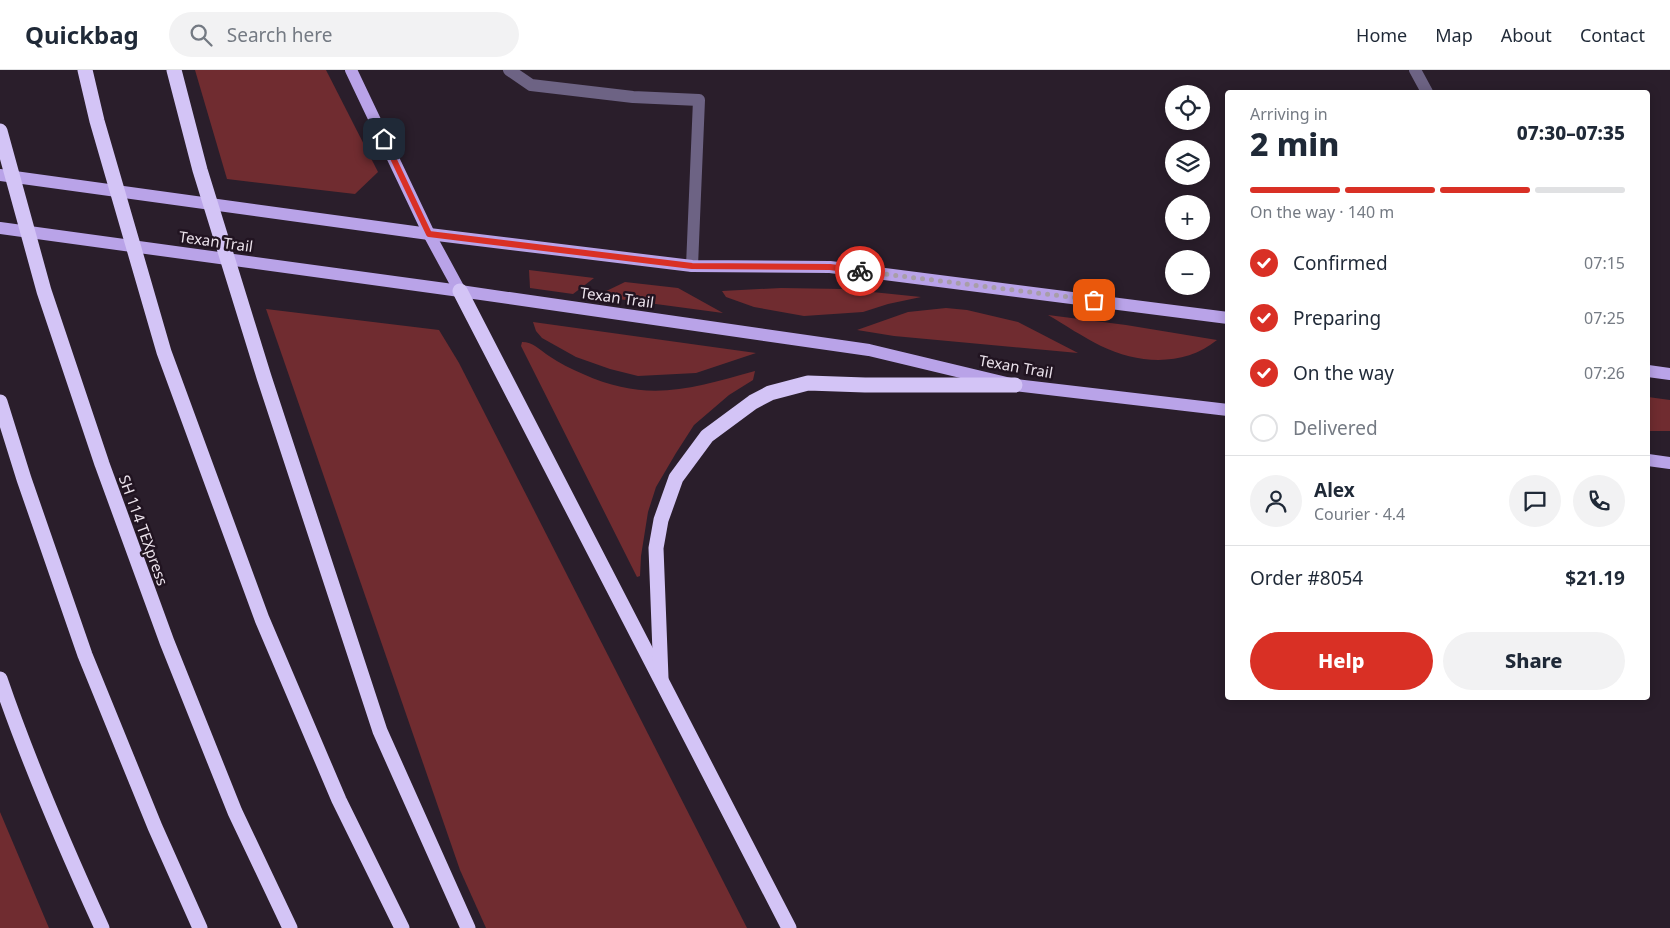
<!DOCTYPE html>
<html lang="en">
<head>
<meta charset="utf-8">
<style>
  :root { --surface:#fff; --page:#f2f2f3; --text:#1f2937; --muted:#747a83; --line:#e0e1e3; --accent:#d93025 }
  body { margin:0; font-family:"Noto Sans",sans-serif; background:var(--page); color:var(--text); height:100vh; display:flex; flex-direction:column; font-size:19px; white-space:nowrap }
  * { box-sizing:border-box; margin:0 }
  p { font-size:16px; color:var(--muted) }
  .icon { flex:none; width:28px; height:28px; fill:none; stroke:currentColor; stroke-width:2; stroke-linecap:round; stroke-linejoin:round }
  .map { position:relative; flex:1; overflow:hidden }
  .side { position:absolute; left:1225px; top:20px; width:425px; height:610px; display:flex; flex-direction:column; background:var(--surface); border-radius:5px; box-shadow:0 2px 12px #0003 }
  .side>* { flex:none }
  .tools { position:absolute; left:1165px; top:15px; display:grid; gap:10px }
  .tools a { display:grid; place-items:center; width:45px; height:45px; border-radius:50%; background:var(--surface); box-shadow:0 2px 12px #0003; font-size:25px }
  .pin { position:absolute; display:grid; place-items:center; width:42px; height:42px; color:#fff; margin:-21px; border-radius:10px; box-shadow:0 2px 8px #0006 }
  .courier { position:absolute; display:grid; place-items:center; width:50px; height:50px; margin:-25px; border:4px solid #d93025; border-radius:50%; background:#fff; color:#222; box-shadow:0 1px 6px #0007 }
  .overview em { font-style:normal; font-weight:800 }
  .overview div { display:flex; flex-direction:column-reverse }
  .overview { display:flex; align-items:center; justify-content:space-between; height:85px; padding:0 25px }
  h1 { font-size:32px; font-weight:800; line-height:38px }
  .bar { display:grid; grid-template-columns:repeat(4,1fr); gap:8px 5px; align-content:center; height:60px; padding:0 25px }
  .bar i { height:6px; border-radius:4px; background:var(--line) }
  .bar .current { background:var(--accent) }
  .bar p { grid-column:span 4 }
  .line { display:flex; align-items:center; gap:12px; padding:0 25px; border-top:1px solid var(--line) }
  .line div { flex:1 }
  .round { display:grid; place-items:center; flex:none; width:52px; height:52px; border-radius:26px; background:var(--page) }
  ol { padding:0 25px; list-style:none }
  li { display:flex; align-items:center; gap:15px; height:55px }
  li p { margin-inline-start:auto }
  li .icon { padding:5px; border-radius:50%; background:var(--accent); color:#fff; stroke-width:4 }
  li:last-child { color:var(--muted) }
  li i { width:28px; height:28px; border:2px solid var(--line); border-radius:50% }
  .action { display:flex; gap:10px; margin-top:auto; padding:10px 25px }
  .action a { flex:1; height:58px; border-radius:30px; background:var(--accent); color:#fff; font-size:20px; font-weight:800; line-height:58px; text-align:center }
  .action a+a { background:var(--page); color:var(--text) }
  header { display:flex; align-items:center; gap:30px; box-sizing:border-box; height:70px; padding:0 25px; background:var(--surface); border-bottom:1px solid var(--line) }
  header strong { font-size:24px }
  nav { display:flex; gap:28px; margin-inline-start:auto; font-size:18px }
  .search { width:350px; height:45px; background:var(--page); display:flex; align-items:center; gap:12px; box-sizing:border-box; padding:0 18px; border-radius:28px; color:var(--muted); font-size:19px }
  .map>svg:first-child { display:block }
</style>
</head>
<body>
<header>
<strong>Quickbag</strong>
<div class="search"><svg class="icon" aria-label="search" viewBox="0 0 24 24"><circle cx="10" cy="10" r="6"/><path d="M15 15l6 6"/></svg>Search here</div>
<nav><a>Home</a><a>Map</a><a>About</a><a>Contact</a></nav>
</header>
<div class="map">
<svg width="1670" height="858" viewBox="0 0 1670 858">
  <rect width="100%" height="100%" fill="#2a1e2b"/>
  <g fill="#702c30">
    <path d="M195 0H326L378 102 355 124 227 109Z"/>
    <path d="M529 200 594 208 573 224 530 218Z"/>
    <path d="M625 212 678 218 723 243 596 226Z"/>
    <path d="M781 218 843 219 921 227 888 234 863 242 804 246 754 237 726 227 722 221Z"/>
    <path d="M946 238 967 240 1018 252 1078 283 894 266 857 260 908 242Z"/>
    <path d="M266 239 439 260 459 293 747 858H486L460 800Z"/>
    <path d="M1048 245 1126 255 1217 270C1184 297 1138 294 1101 276 1083 267 1065 255 1048 245Z"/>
    <path d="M533 252 756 283 696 303 638 306 610 299 576 287 542 268 536 261Z"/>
    <path d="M522 272C533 272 540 280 549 286 559 293 571 299 583 304 647 333 691 319 755 301L753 310 729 325 694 355 676 383 656 417 648 442 641 486 640 506 637 507 521 276Z"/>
    <path d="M1648 327 1670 330V361H1648Z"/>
    <path d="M0 742 49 858H0Z"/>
  </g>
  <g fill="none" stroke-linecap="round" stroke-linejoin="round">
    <g stroke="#6d6384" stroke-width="12">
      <path d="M509 0 531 15 633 27 699 30 692 196"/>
      <path d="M1415 0 1427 22"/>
    </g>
    <g stroke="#b9a3e8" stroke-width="12">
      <path d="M351 0 429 164 460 221"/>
      <path d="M0 105 429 164 692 196 830 197 1228 248"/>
      <path d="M0 158 460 221 869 280 1015 315 1228 340"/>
      <path d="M1648 301 1670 304"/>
      <path d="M1648 390 1670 393"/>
    </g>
    <g stroke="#d3c4f6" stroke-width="15">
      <path d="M85 0 97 51 164 282 262 549 339 730 402 858"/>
      <path d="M174 0 200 100 264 307 380 661 468 858"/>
      <path d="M0 61 44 221 102 394 167 572 235 742 290 858"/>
      <path d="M460 221 789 858"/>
      <path d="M0 332 24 409 85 585 155 757 200 858"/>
      <path d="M661 608 656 478 661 450 676 408 707 366 753 332 770 323 808 313 865 315H1015"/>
      <path d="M0 609C29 694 65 777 102 858"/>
    </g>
  </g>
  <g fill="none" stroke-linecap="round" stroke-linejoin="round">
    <path stroke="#a89ea8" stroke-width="5" stroke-dasharray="0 9" d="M860 201 1094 230"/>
    <path stroke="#d93025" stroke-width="6" d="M384 69 429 164 692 196 830 197 860 201"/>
  </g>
  <g text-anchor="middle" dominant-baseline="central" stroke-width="5" stroke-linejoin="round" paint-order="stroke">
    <g font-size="15" fill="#ece3ec" stroke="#211421">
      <text transform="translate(216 171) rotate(8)">Texan Trail</text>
      <text transform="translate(617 227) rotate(8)">Texan Trail</text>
      <text transform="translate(1016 296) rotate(10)">Texan Trail</text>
      <text transform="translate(144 460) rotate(70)">SH 114 TEXpress</text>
    </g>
  </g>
</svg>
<div class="tools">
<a><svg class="icon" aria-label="locate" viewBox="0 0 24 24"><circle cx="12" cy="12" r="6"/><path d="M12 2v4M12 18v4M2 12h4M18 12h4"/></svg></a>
<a><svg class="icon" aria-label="layers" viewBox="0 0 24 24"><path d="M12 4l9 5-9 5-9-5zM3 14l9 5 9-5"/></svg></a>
<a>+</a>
<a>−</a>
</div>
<div class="pin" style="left:1094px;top:230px;background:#ea580c"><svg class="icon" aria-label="bag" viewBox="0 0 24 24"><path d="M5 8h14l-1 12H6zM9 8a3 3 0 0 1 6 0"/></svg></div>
<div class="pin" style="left:384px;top:69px;background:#1f2937"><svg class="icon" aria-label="home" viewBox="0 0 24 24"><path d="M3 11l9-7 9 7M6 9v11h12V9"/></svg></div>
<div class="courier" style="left:860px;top:201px"><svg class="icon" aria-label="bike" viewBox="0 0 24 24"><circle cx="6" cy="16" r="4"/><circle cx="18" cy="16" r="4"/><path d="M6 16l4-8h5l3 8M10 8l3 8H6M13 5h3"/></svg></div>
<section class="side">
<div class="overview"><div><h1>2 min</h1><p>Arriving in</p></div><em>07:30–07:35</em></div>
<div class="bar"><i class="current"></i><i class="current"></i><i class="current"></i><i></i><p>On the way · 140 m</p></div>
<ol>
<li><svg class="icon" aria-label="check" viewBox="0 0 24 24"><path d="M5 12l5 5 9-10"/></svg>Confirmed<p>07:15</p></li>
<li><svg class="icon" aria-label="check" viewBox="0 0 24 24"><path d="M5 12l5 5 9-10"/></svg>Preparing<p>07:25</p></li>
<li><svg class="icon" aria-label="check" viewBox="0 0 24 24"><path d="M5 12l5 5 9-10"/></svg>On the way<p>07:26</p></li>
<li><i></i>Delivered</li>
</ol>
<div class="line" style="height:90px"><a class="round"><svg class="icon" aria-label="person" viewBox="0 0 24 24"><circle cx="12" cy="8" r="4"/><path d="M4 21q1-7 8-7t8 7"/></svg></a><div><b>Alex</b><p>Courier · 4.4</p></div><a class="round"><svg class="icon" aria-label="chat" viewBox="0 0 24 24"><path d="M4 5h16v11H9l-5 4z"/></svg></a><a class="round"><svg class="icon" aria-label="phone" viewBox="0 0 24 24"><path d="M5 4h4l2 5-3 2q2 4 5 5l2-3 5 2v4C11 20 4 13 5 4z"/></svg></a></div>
<div class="line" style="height:65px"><div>Order #8054</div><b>$21.19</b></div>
<div class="action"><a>Help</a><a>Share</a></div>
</section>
</div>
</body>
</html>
